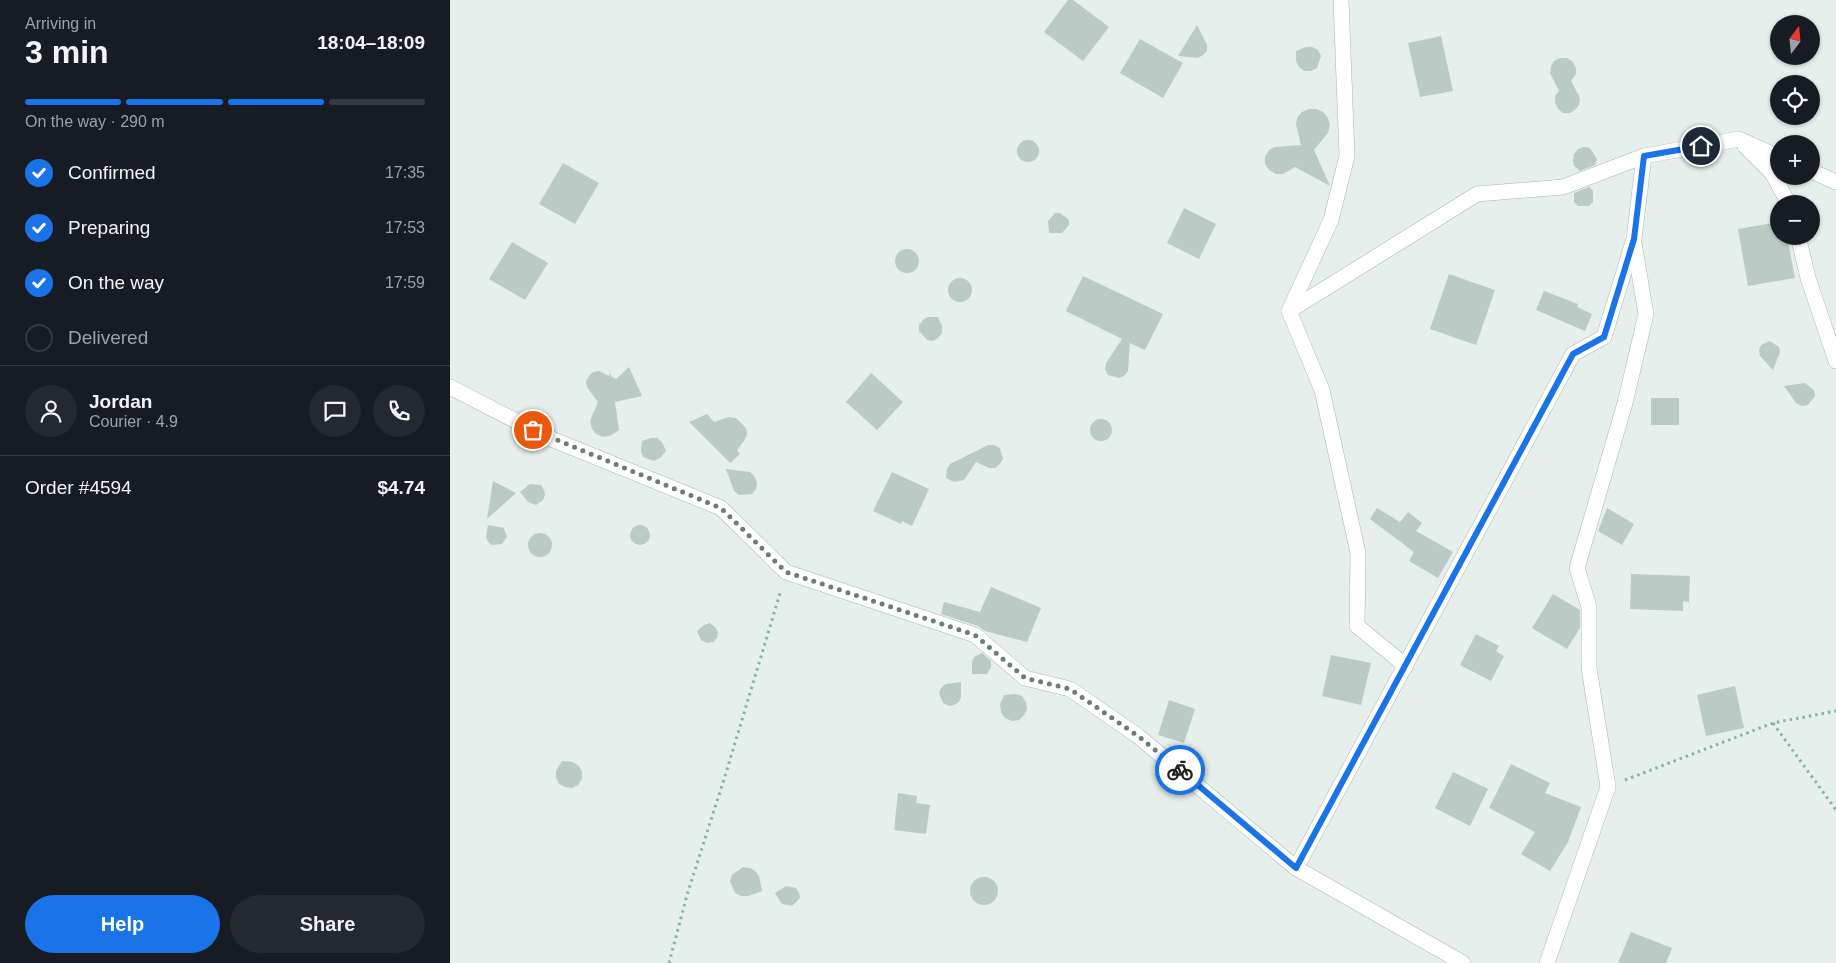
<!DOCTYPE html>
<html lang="en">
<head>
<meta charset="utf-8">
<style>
  :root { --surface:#171b24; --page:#242831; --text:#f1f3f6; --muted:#9ea1a6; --line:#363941; --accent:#1a73e8 }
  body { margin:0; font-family:Helvetica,sans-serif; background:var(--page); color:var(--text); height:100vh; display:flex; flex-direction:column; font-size:19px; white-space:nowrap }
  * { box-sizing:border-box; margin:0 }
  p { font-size:16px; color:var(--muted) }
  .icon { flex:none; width:28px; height:28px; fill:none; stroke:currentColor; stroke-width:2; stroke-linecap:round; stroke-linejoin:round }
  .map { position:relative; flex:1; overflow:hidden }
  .side { display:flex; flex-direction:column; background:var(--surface); width:450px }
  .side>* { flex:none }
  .needle { width:32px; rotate:16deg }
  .buttons { position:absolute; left:1320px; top:15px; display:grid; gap:10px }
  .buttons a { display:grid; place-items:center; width:50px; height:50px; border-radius:50%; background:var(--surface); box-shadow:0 1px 4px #0004; font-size:25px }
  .pin { position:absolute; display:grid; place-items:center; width:42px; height:42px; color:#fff; margin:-21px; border:2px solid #fff; border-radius:50%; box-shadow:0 1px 5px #0007 }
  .courier { position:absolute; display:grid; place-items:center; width:50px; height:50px; margin:-25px; border:4px solid #1a73e8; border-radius:50%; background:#fff; color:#222; box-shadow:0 1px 6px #0007 }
  .head em { font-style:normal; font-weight:700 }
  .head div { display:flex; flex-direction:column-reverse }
  .head { display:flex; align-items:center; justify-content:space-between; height:85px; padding:0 25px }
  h1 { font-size:32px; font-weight:700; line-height:38px }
  .bar { display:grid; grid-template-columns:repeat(4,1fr); gap:8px 5px; align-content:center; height:60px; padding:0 25px }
  .bar i { height:6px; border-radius:4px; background:var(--line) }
  .bar .active { background:var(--accent) }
  .bar p { grid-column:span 4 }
  .line { display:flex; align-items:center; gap:12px; padding:0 25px; border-top:1px solid var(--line) }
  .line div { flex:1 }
  .round { display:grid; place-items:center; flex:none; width:52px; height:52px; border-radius:26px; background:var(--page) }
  ol { padding:0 25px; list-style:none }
  li { display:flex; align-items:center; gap:15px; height:55px }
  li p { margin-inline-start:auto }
  li .icon { padding:5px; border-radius:50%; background:var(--accent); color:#fff; stroke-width:4 }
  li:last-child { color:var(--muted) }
  li i { width:28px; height:28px; border:2px solid var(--line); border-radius:50% }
  .action { display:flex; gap:10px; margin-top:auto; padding:10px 25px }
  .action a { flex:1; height:58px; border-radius:30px; background:var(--accent); color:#fff; font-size:20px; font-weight:700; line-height:58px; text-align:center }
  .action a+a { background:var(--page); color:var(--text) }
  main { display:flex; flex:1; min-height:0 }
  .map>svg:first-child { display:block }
</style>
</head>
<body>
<main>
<section class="side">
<div class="head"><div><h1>3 min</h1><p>Arriving in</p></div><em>18:04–18:09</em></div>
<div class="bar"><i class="active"></i><i class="active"></i><i class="active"></i><i></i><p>On the way · 290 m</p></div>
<ol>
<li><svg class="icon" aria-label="check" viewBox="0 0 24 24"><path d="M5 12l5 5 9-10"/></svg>Confirmed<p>17:35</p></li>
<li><svg class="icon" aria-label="check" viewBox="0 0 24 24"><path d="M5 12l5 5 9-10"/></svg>Preparing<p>17:53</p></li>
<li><svg class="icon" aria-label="check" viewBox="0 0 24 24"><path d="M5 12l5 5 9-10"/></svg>On the way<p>17:59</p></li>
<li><i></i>Delivered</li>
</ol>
<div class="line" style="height:90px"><a class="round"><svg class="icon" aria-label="person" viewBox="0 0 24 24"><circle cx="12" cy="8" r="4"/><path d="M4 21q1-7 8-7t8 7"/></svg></a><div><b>Jordan</b><p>Courier · 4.9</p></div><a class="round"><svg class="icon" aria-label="chat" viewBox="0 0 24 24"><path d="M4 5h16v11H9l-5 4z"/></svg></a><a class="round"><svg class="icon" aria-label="phone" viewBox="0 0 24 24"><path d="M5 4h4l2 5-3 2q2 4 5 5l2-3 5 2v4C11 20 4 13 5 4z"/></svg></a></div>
<div class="line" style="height:65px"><div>Order #4594</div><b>$4.74</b></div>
<div class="action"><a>Help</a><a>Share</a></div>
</section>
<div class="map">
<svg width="1386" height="963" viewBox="0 0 1386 963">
  <rect width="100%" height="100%" fill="#e6efeb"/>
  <g fill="#bbcac4">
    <path d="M618 0H623L659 27 633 61 594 32Z"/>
    <path d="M747 25 757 45V51L753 55 748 58 728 56Z"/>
    <path d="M991 36 1003 91 970 97 958 43Z"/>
    <path d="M690 39 733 63 713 98 670 73Z"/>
    <path d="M856 47H862L868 50 871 56 867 68 861 71H854L849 67 846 61V51Z"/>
    <path d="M1110 58H1117L1123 62 1126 68V74L1121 81 1130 98 1129 105 1125 110 1120 113H1113L1108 109 1105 103V96L1109 91 1100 73 1101 66 1104 61Z"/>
    <path d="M859 109H867L873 112 878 118 880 125 878 133 864 150 880 186 845 167 833 174H826L819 170 815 164V157L819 150 825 147 851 145 846 125 847 118 852 112Z"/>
    <circle cx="578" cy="151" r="11"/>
    <path d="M1134 147 1140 148 1147 159 1145 165 1130 171 1124 166 1123 160 1124 154 1128 149Z"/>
    <path d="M113 163 149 183 125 224 89 204Z"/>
    <path d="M1139 187 1143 191V202L1139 206H1128L1124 202V193Z"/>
    <path d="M734 208 766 224 749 259 717 243Z"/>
    <path d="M605 213H610L619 220V225L612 233H599L598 221Z"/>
    <path d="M1329 222V236H1337L1345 278 1298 286 1288 229Z"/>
    <path d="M62 242 98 263 75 300 39 279Z"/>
    <circle cx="457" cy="261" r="12"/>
    <path d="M999 274 1045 290 1026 345 980 329Z"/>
    <path d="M633 276 713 314 695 350 680 343 678 371 674 376 669 378 658 375 655 369 656 363 672 339 616 311Z"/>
    <circle cx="510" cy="290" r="12"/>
    <path d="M1094 291 1128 304 1127 307 1142 314 1135 331 1086 310Z"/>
    <path d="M478 317H488L492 326V333L488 338 483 341 477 340 469 331V325L473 320Z"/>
    <path d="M1320 341 1329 347 1330 352 1323 370 1310 356 1309 350 1311 345Z"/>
    <path d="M179 367 192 396 165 402 169 430 160 436 153 437 146 434 142 429 140 421 148 402 137 387 136 381 139 376 143 372 149 371 159 376 160 373 161 376 166 379Z"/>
    <path d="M421 373 453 402 427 430 396 402Z"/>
    <path d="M1355 383 1364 390 1365 396 1358 405 1352 406 1346 403 1334 386Z"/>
    <rect x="1201" y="398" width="28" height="27"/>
    <path d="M257 414 264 422 279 417 286 418 296 428 297 435 294 441 287 450 290 454 280 463 239 422Z"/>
    <circle cx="651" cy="430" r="11"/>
    <path d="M201 438H207L212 442 216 451 210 458 204 461 193 457 191 451 192 441Z"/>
    <path d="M538 445H544L550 448 553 459 550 464 545 468H539L526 462 514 480 504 482 496 478 497 469 500 464Z"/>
    <path d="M276 469 300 472 305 477 307 483 306 489 302 494 289 495 284 491Z"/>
    <path d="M442 472 479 489 462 526 452 521 451 524 423 511Z"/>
    <path d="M43 481 66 493 37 519Z"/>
    <path d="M80 484 91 485 94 490 95 495 93 500 86 505 78 502 70 492Z"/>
    <path d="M927 508 950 522 958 512 972 523 966 531 1003 552 988 578 959 561 964 552 920 519Z"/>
    <path d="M1157 508 1184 524 1172 545 1148 531Z"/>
    <path d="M38 525 54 528 57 537 52 544 42 545 38 542 36 537Z"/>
    <circle cx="190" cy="535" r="10"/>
    <circle cx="90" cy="545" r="12"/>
    <path d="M1181 574 1240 576 1239 602 1233 601V611L1180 609Z"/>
    <path d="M541 587 591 608 577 642 535 631 528 626 491 614 494 602 530 612Z"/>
    <path d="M1103 594 1130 610V628L1117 649 1082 628Z"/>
    <path d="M260 623 265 627 268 632 267 638 263 642 257 643 251 640 247 631 254 625Z"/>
    <path d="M1026 634 1049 646 1046 651 1054 656 1041 681 1010 665Z"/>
    <path d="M532 653 541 661V667L537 674H522V662L524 657Z"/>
    <path d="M881 655 921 663 911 705 872 696Z"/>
    <path d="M511 682V697L509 702 504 705 499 706 493 703 489 693 491 688 496 684Z"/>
    <path d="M1285 686 1294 728 1256 736 1247 695Z"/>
    <path d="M565 694 572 696 576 702 577 709 574 715 569 720 562 721 555 718 551 712 550 705 554 695Z"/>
    <path d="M719 700 745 709 734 743 708 735Z"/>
    <path d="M112 761 123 762 129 766 132 772V779L128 785 122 788 115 787 109 784 106 777V771Z"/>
    <path d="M1061 764 1100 783 1095 793 1131 807 1118 842 1100 871 1071 854 1085 832 1039 808Z"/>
    <path d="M1003 772 1038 789 1020 826 985 808Z"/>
    <path d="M448 793 467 796 466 803 480 805 476 834 444 830Z"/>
    <path d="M293 867 300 868 305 871 309 876 312 891 298 896H291L285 893 280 881 282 875Z"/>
    <circle cx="534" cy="891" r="14"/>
    <path d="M336 886 346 888 349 893 350 898 342 906 332 904 325 893Z"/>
    <path d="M1181 932 1222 948 1216 963H1168Z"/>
  </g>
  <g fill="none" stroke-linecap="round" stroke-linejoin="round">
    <g stroke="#a8b8b2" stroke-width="16">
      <g id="street">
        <path d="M891 0 897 156 881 220 839 311 872 390 908 553 907 626 956 666"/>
        <path d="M1295 146 1322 173 1339 204"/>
        <path d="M1361 171 1386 182"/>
        <path d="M1348 236 1358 278 1386 361"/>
        <path d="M839 311 1027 194 1113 187 1194 156 1289 139 1329 157"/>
        <path d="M0 387 99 438 271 508 336 572 525 635 575 678 620 689 688 736 846 868 1013 963"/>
        <path d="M846 868 1123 354 1154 337 1184 239 1194 156"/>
        <path d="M1097 963 1158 787 1139 668V607L1127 568 1175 403 1196 314 1184 243"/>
      </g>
    </g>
    <g stroke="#86b3a5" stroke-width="3" stroke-dasharray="2.5 4" stroke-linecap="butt">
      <path d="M1323 723 1386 810"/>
      <path d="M1175 780 1323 723 1386 711"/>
      <path d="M219 963 237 895 276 773 331 590"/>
    </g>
    <use href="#street" stroke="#fff" stroke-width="15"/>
  </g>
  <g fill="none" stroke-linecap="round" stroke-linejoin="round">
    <path stroke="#687f78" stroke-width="5" stroke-dasharray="0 9" d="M83 430 271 508 336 572 525 635 575 678 620 689 688 736 730 770"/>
    <path stroke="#1a73e8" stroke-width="6" d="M730 770 846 868 1123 354 1154 337 1184 239 1194 156 1251 146"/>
  </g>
</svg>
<div class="buttons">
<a><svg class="needle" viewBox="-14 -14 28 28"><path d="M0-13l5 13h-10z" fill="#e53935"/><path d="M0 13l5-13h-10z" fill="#9ea1a6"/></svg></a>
<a><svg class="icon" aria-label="locate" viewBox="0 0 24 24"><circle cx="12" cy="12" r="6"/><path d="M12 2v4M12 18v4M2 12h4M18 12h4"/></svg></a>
<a>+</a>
<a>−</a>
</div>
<div class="pin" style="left:83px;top:430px;background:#ea580c"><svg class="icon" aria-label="bag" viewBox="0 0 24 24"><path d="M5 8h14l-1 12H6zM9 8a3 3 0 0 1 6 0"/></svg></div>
<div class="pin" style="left:1251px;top:146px;background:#1f2937"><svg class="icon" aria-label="home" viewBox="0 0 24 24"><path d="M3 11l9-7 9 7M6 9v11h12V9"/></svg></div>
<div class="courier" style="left:730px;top:770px"><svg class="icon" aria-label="bike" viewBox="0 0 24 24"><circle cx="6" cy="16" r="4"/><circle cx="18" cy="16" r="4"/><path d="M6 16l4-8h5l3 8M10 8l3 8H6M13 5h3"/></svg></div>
</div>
</main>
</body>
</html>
